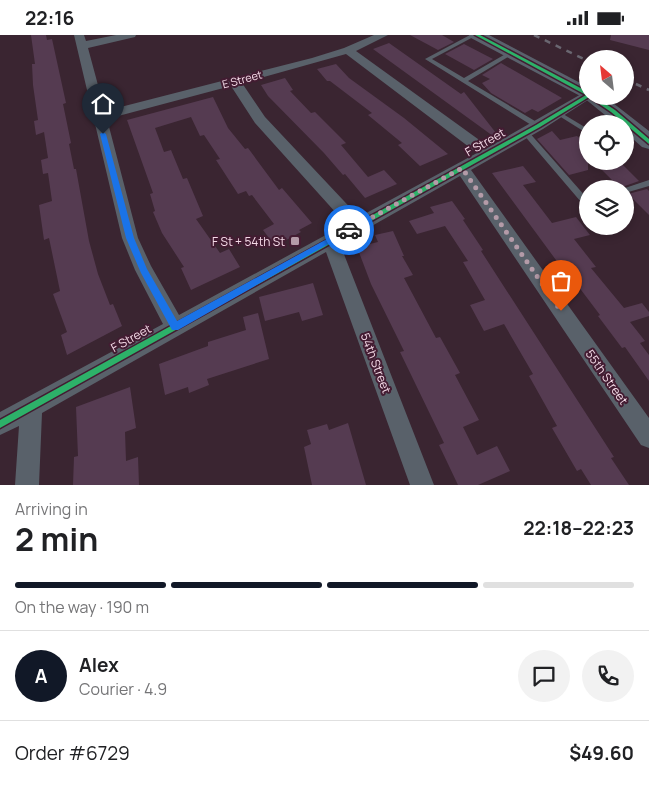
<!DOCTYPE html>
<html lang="en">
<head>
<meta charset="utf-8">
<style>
  :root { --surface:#fff; --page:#f2f2f2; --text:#202124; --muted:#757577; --line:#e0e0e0; --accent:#111827 }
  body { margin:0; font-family:Manrope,sans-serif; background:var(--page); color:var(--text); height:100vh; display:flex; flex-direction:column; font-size:19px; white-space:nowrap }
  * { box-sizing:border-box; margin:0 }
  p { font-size:16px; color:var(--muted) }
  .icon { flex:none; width:28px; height:28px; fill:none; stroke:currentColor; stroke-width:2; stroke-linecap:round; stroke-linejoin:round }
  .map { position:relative; height:450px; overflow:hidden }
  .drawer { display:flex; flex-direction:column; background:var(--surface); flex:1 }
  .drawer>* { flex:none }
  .needle { width:32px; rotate:332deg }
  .buttons { position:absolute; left:579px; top:15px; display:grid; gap:10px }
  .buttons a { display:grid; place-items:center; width:55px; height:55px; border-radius:50%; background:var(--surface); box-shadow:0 2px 8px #0003; font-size:25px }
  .pin { position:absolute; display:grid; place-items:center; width:42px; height:42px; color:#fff; margin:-51px -21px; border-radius:50% 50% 50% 0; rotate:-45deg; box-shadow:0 0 5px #0007 }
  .pin .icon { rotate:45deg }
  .courier { position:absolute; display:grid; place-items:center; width:50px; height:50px; margin:-25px; border:4px solid #1a73e8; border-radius:50%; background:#fff; color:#222; box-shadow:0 1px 6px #0007 }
  .overview em { font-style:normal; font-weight:700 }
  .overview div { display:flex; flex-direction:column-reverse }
  .overview { display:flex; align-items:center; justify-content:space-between; height:85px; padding:0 15px }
  h1 { font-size:32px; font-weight:700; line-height:38px }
  .bar { display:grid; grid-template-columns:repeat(4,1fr); gap:8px 5px; align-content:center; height:60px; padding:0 15px }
  .bar i { height:6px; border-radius:4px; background:var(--line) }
  .bar .active { background:var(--accent) }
  .bar p { grid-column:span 4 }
  .line { display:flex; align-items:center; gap:12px; padding:0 15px; border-top:1px solid var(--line) }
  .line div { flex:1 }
  .round { display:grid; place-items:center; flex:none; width:52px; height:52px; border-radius:26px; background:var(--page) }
  .status { display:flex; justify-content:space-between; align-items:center; height:35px; padding:0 25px; background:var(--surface); direction:ltr }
  .status svg { height:14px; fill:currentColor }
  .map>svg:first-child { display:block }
</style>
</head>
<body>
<div class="status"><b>22:16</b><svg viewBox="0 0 49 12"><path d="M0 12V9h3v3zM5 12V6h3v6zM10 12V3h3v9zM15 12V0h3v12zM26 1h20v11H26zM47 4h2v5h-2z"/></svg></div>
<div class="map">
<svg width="649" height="450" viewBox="0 0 649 450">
  <rect width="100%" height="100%" fill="#3a2531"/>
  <g fill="#553b51">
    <path d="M31 0H46L47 5 52 4 66 68 63 69 71 108 69 109 74 134H76L89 206 98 239 110 270 113 269 122 291 67 320 61 300 67 297 53 259 60 256 49 203 44 205 39 170 52 166 48 138 43 139 41 125 48 123 44 97 36 100 34 86 38 85 33 50 32 29H35Z"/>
    <path d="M410 0H442L454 7 438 15Z"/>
    <path d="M611 0H649V15L610 5Z"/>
    <path d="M389 8 461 59 464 57 496 98 493 101 373 14Z"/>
    <path d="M464 9 493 24 474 35 445 19Z"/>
    <path d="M501 28 562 63 538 77 532 74 525 78 491 58 482 48 490 44 482 40Z"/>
    <path d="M336 29 349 43 404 83 448 119 420 131 398 110 402 108 368 80 372 78 330 46H327L317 34Z"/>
    <path d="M285 43 293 55 290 56 311 78 315 77 346 108 341 110 368 142 384 135 397 149 365 163 345 139 343 140 324 118 268 61 261 50Z"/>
    <path d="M213 62 228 93 245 114 248 113 279 155 282 153 312 188 299 195 301 197 275 211 263 195 274 189 252 160 249 161 246 156 238 159 216 125 220 124 204 100 200 101 191 82 155 93 164 117 171 115 183 144 187 143 203 181 196 184 220 218 229 214 240 232 191 255 181 233 184 232 162 198 153 177 155 176 150 159 153 158 127 85Z"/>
    <path d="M552 96 560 105 577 101 588 111V135L569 140 537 104Z"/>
    <path d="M593 126H619L639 146 622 152 619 149H616Z"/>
    <path d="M523 131 536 147 523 150 552 188 576 182 590 200 574 204 596 232 591 233 624 273 642 268 649 277V281L630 287 645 306 640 308 649 320V346L625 312 622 313 598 281 600 280 569 239 567 240 492 138Z"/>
    <path d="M647 154 649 156V180L628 159Z"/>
    <path d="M452 166 465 184 463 185 483 215 481 216 614 422 611 423 629 450H591L581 434 577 436 552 393 557 391 529 341 533 339 504 289 484 296 470 270 485 265 463 227 468 226 445 191 417 199 409 186 434 178 430 172Z"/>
    <path d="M393 196 404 221H402L413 240 404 243 436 303 440 302 460 338 455 340 479 385 463 392 477 420 497 411 510 436 478 450H458L439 410 444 408 400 317 404 316 371 249 357 212 378 207 375 200Z"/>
    <path d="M313 248 323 280 302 286 299 277 265 286 259 262Z"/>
    <path d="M258 278 269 324 207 344 209 350 189 358 188 352 165 360 159 329 208 311V307L246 295 243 282Z"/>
    <path d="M130 352 136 393 125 397 126 426 138 422 139 450H73L74 422 78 421 76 372Z"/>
    <path d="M348 388 366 450H312L304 412 311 409 307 395 327 389 329 395Z"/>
  </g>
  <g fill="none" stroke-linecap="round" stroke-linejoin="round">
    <g fill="#59616a" fill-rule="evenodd">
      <path d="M470 0H477L432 24 464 43 509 17H513V19L468 46 540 89V93H536L425 24Z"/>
      <path d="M558 76 588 94V99L556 79V77Z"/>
      <path d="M523 95H527L586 162 588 161V167H581L523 99Z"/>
      <path d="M649 145V151L625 158V154H622Z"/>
    </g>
    <path fill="#59616a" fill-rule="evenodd" d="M74 0H84L86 6 116 0H136L135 2 88 13 105 76 312 23 344 13 374 0H388L356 16 489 112 583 58 588 57V61H594L543 94 471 135 649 383V413L641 410 460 141 340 209 434 450H410L326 217 42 378 39 450H15L19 391 0 400V377L163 289 135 235 122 203ZM346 19 477 118 359 182 265 82 242 48ZM231 51 255 88 346 189 179 280 151 231 138 203 107 84Z"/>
    <path fill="#5a616c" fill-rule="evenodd" d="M469 0H489L588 52V61H604L649 96V114L642 112 625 97V89H616L584 63 471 3Z"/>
    <g stroke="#6a6771" stroke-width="2.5" stroke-dasharray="6 6" stroke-linecap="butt">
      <path d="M534 0 588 26"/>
      <path d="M625 44 649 55"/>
    </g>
    <g stroke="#431c32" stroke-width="3">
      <path id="cycleway" d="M475 0H480L588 57V61H594L615 75 649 104V109L611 77 589 62 540 92 0 393V385L536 90 586 60Z"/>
    </g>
    <use href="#cycleway" fill="#2db169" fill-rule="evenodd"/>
  </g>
  <path fill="#1a73e8" d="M103 97 106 99 134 203 147 234 177 286 347 193H352L353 195 178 295H172L141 238 126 203 100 99Z"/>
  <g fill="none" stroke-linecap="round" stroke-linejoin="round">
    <path stroke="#b49ba8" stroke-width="5" stroke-dasharray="0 9" d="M349 195 462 133 561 276"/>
  </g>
  <rect fill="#b49ba8" stroke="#431c32" stroke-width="2" x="290" y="201" width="10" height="10" rx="2.5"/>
  <g text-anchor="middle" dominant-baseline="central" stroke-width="4" stroke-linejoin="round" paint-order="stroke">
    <g font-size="11" fill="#f5dbe8" stroke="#431c32">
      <text transform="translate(242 44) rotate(-15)">E Street</text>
    </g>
    <g font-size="12" fill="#f5dbe8" stroke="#431c32">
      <text transform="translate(485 107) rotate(-30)">F Street</text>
      <text transform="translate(131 303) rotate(-29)">F Street</text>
      <text transform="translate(376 328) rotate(69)">54th Street</text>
      <text transform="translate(607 342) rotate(55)">55th Street</text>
    </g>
    <g font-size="12" fill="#f5dbe8" stroke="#431c32" text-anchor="end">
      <text x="285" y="206">F St + 54th St</text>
    </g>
  </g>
</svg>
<div class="buttons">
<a><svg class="needle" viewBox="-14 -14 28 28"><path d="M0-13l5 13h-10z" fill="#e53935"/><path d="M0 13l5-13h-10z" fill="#757577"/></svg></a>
<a><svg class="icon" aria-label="locate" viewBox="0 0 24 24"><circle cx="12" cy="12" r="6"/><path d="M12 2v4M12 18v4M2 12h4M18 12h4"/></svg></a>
<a><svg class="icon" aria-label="layers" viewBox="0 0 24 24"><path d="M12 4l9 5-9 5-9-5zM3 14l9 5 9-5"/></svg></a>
</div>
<div class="pin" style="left:561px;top:276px;background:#ea580c"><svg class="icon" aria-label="bag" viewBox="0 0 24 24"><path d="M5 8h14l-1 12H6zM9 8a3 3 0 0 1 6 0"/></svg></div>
<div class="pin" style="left:103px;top:99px;background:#1f2937"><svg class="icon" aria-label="home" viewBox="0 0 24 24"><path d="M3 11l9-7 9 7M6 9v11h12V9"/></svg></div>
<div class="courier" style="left:349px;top:195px"><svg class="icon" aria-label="car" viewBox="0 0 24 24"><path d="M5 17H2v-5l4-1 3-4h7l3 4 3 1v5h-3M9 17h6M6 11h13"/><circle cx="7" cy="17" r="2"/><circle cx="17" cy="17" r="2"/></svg></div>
</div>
<section class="drawer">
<div class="overview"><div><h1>2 min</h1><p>Arriving in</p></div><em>22:18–22:23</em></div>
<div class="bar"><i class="active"></i><i class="active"></i><i class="active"></i><i></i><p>On the way · 190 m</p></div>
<div class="line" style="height:90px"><b class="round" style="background:var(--accent);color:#fff">A</b><div><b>Alex</b><p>Courier · 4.9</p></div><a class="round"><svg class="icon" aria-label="chat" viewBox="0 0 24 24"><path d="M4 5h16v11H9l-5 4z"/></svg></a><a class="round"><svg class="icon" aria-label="phone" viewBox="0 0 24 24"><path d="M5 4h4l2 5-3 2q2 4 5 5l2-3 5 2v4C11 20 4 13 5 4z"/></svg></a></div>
<div class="line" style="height:65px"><div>Order #6729</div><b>$49.60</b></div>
</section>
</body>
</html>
